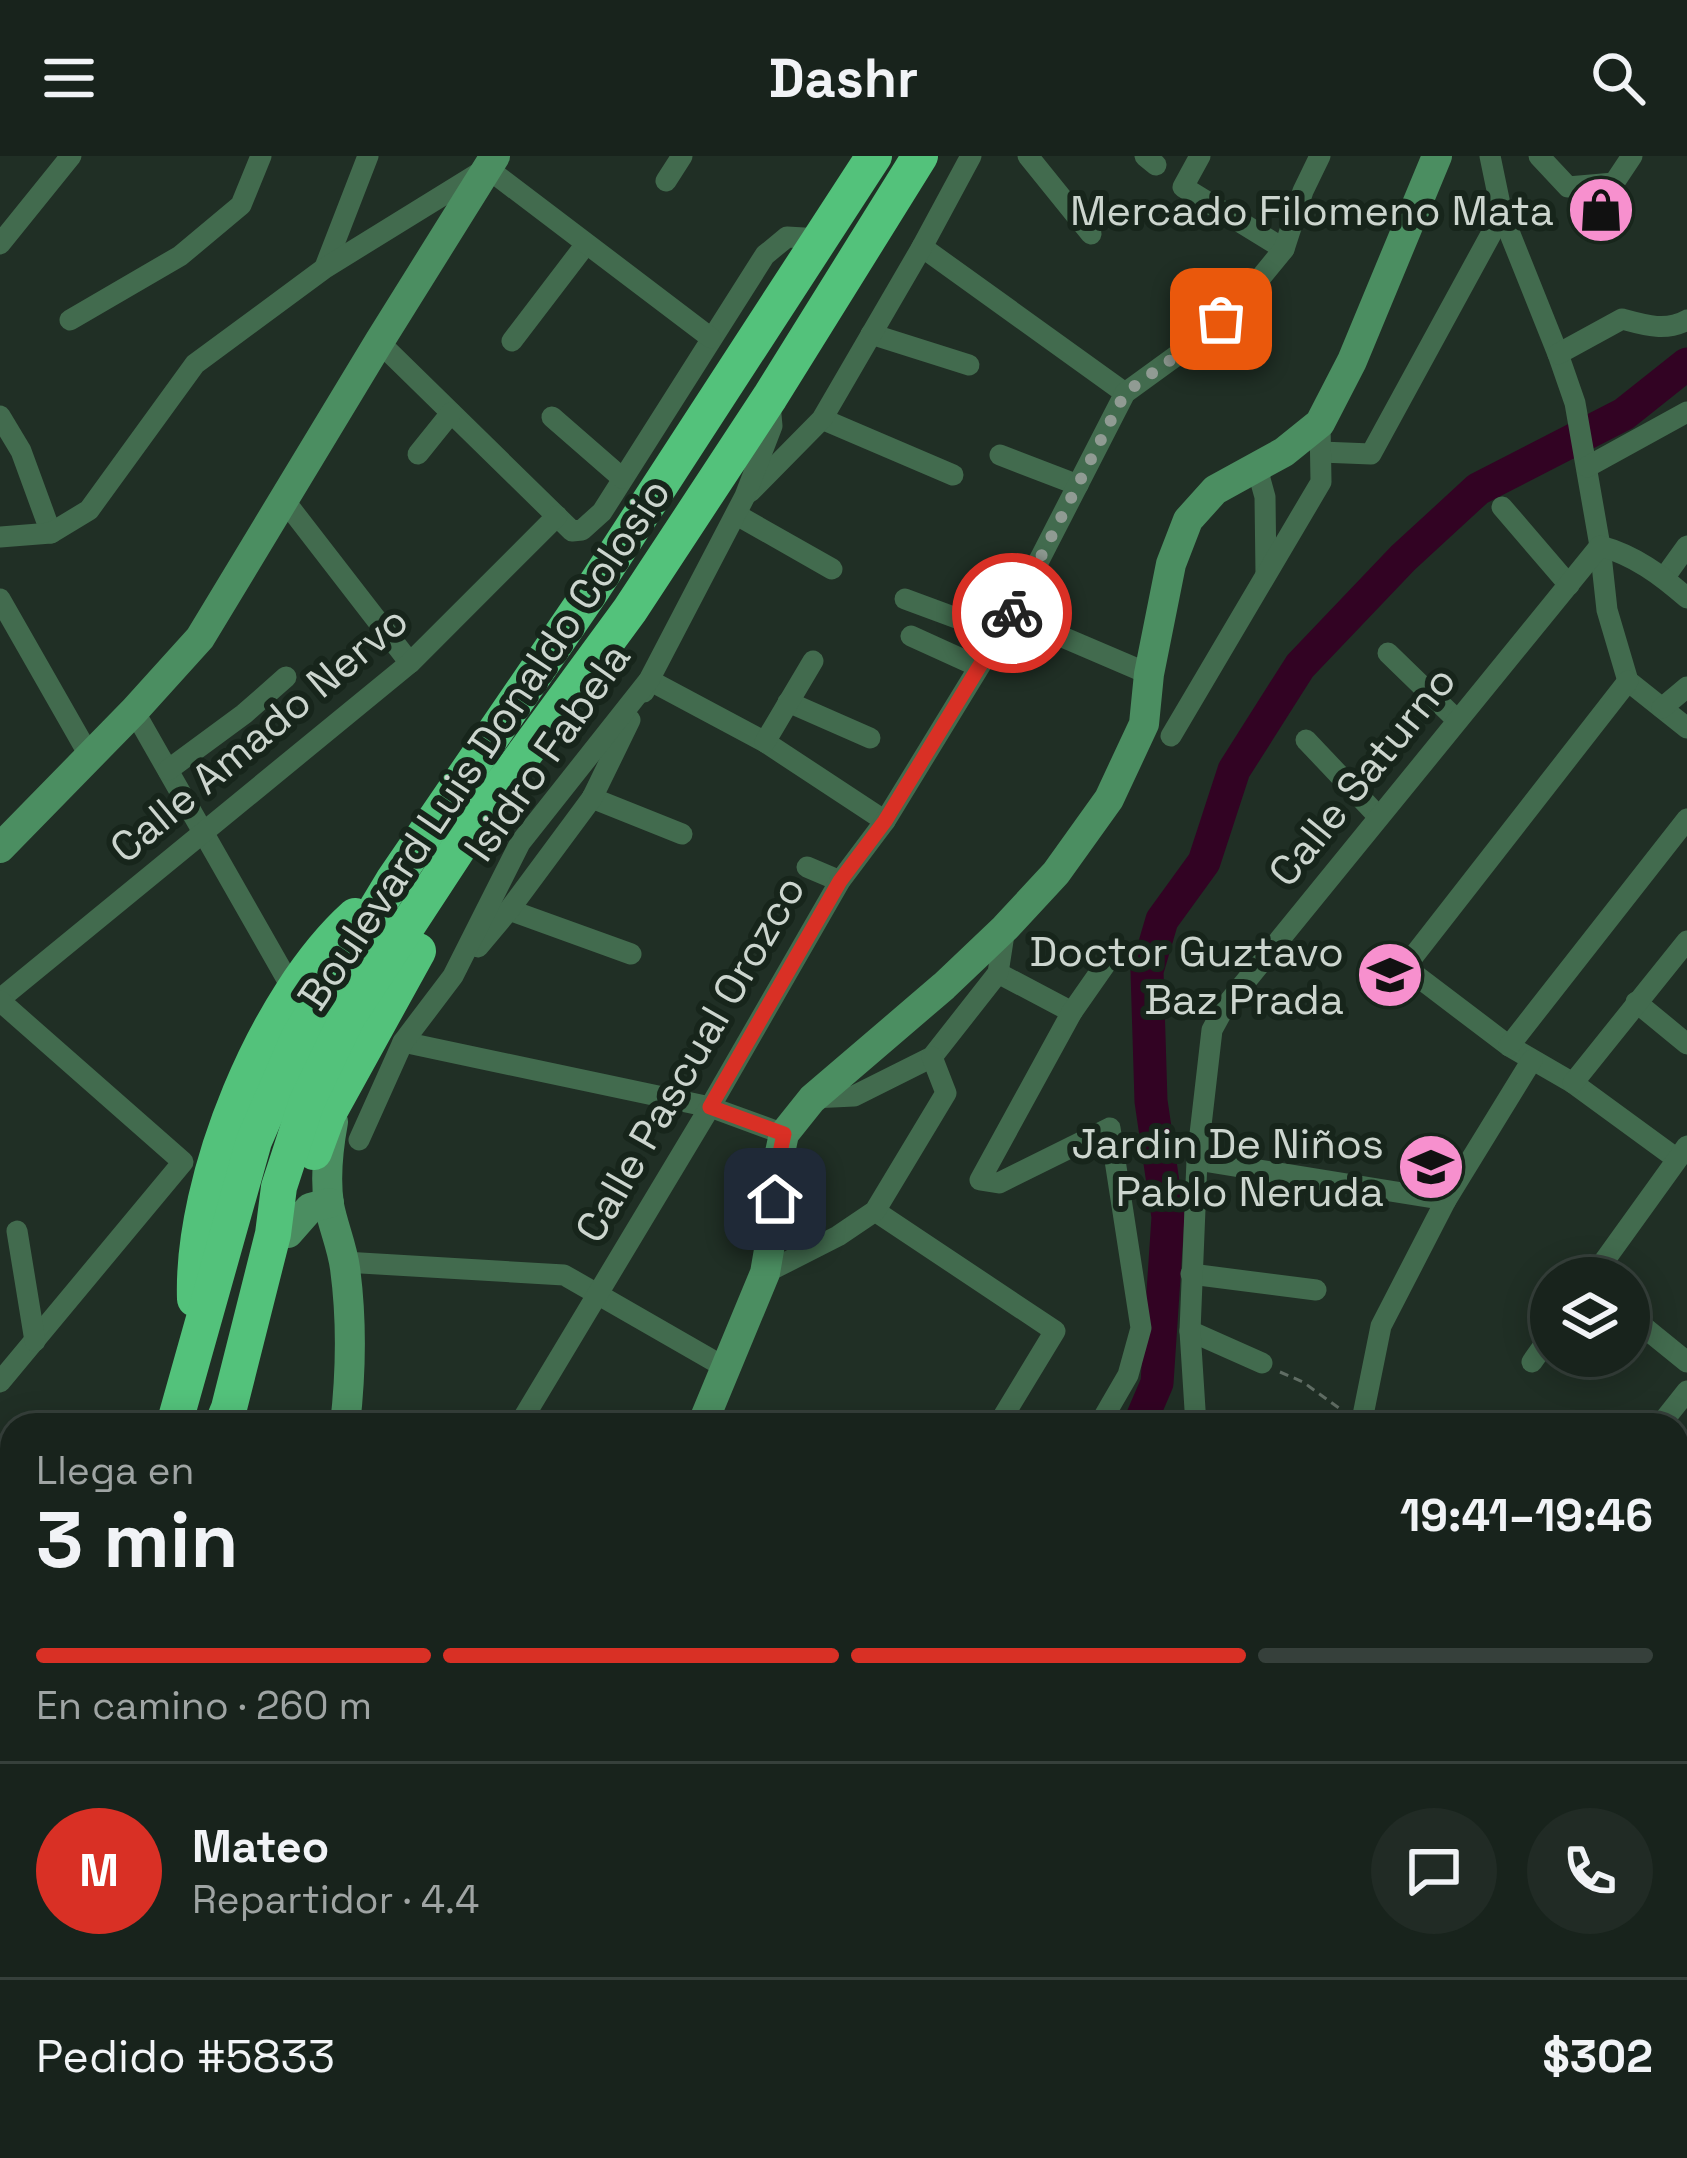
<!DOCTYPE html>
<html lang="es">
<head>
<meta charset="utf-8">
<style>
  :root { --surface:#18231c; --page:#212b25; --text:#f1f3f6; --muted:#9fa4a3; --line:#36403b; --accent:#d93025 }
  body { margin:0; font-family:"Space Grotesk",sans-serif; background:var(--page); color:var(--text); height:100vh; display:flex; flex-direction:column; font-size:45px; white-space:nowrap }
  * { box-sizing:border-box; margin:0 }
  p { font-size:39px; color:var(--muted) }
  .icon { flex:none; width:66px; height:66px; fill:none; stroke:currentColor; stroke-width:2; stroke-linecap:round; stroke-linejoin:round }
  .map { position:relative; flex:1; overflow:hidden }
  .drawer { position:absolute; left:0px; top:1257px; width:1689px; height:747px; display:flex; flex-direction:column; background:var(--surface); border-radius:36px 36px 0 0; box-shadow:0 6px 30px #0003,0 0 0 3px var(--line) }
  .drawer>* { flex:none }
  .fabs { position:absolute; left:1530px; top:1101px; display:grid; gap:24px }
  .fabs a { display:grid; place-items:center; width:120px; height:120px; border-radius:50%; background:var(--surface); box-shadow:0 6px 30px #0003,0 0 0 3px var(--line); font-size:60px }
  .pin { position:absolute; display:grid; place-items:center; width:102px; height:102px; color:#fff; margin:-51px; border-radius:24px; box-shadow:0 6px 18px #0006 }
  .courier { position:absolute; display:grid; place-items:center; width:120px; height:120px; margin:-60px; border:9px solid #d93025; border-radius:50%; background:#fff; color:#222; box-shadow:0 3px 15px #0007 }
  .overview em { font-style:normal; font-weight:700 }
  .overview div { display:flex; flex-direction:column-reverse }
  .overview { display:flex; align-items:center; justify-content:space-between; height:204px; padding:0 36px }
  h1 { font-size:78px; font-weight:700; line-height:90px }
  .bar { display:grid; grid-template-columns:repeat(4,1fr); gap:18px 12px; align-content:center; height:144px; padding:0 36px }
  .bar i { height:15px; border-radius:9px; background:var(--line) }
  .bar .current { background:var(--accent) }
  .bar p { grid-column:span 4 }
  .line { display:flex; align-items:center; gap:30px; padding:0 36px; border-top:3px solid var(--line) }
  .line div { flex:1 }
  .round { display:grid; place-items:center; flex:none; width:126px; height:126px; border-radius:63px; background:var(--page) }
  header { display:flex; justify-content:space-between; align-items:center; height:156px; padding:0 36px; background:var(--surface); font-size:54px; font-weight:700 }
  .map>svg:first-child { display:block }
</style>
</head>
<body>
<header><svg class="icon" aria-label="menu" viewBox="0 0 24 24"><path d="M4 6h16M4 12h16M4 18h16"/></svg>Dashr<svg class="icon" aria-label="search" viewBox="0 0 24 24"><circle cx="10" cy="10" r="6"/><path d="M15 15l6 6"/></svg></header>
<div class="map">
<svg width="1687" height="2002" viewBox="0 0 1687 2002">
  <rect width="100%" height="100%" fill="#202f25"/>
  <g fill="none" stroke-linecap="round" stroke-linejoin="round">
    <g stroke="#320323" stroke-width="33">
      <path d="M1139 1269 1157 1227 1168 1061 1151 945 1147 815 1162 764 1204 706 1234 614 1300 510 1403 402 1478 333 1624 258 1687 208"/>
      <path d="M677 2002 679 1992"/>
    </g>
  </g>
  <path fill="#9caea0" d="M0 1409 12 1442V1525L0 1539Z"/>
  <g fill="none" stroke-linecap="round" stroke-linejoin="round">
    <path stroke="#606d64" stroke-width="3" stroke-dasharray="9 6" stroke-linecap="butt" d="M1280 1216 1303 1226 1343 1255"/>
    <g stroke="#426b4e" stroke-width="10">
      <path d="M0 1556 12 1539"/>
      <path d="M1677 1653 1687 1642"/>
      <path d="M1677 1780 1687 1797"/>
    </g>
    <g stroke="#426b4e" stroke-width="21">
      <path d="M1028 0 1091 78"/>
      <path d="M1145 0 1156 9"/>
      <path d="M1200 0 1183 31 1284 93"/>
      <path d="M1490 0 1502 58 1558 198 1575 247 1600 390 1607 454 1628 525 1687 572"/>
      <path d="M1539 0 1568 31 1614 27 1632 0"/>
      <path d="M666 25 682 0"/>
      <path d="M0 88 71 0"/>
      <path d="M922 91 1125 237"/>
      <path d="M325 111 368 0"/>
      <path d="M70 164 180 100 241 49 261 0"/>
      <path d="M871 178 969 209"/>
      <path d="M512 185 586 88"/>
      <path d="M379 186 572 375 582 374 602 356 765 99 787 81 821 83"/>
      <path d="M1558 198 1622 163C1644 169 1666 176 1687 164"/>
      <path d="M0 260 21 295 51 377"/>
      <path d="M552 261 622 322"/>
      <path d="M822 263 953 319"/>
      <path d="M1321 296 1371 298 1502 58"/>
      <path d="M418 298 451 257"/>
      <path d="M1000 299 1078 329"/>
      <path d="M1587 311 1687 256"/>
      <path d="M1257 312 1265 341 1266 418"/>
      <path d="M750 336 822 263 922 91 971 0"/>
      <path d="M284 344 410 507"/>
      <path d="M1502 351 1569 429"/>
      <path d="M737 359 832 413"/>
      <path d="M0 381 51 377 89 354 195 208 325 112 487 12 711 182"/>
      <path d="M1664 422 1687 390"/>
      <path d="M0 443 89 599"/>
      <path d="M905 443 997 477"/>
      <path d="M1011 459 1149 518"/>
      <path d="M911 480 977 510"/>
      <path d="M1388 497 1457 564"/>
      <path d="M1628 525 1405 811 1509 890 1573 927 1677 1003"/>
      <path d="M644 536 649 524 765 586 885 665"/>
      <path d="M788 546 870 582"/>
      <path d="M1662 552 1687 531"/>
      <path d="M134 555 293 834"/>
      <path d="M1171 580 1321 326 1320 267"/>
      <path d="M1306 584 1378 660"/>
      <path d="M765 586 813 505"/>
      <path d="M168 614 244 558 286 521"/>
      <path d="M592 642 682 678"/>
      <path d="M807 711 840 725"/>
      <path d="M509 754 631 798"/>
      <path d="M478 791 509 754 592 642 630 564"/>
      <path d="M998 817 1072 856"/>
      <path d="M0 843 410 507 557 360"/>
      <path d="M0 845 183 1006 0 1226"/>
      <path d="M1636 846 1687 888"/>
      <path d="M403 886 710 951 784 978"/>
      <path d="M1509 890 1687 663"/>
      <path d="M1573 927 1687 785"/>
      <path d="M812 942 854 940 932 901 998 817 1005 772"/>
      <path d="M359 984 403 886 453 820 520 687 649 524 745 340 772 270 770 248"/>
      <path d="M1197 1004 1446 1044"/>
      <path d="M875 1055 1055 1175 998 1269"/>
      <path d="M17 1075 35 1185"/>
      <path d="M344 1106 564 1119 726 1212"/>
      <path d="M765 1117 838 1080 875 1055 946 937 932 901"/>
      <path d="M1191 1118 1316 1134"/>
      <path d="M1592 1122 1687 990"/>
      <path d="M1629 1159 1687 1206"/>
      <path d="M1190 1175 1262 1207"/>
      <path d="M1532 1206 1551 1179"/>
      <path d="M519 1269 710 951 840 725 885 665 1011 459 1125 237 1198 184 1244 142 1284 93 1303 35 1320 0"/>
      <path d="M1099 1269 1128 1219 1141 1172 1110 972 999 1027 980 1024 1072 856 1109 803"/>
      <path d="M1196 1269 1190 1175 1197 1004 1212 874 1224 852 1600 390C1634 399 1661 419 1687 442"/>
      <path d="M1361 1269 1381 1170 1446 1044 1532 904"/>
      <path d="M1660 1269 1687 1235"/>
      <path d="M0 1338 12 1378"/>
      <path d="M1687 1455V1454"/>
      <path d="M1677 1528 1687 1534"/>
      <path d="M0 1763 12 1748"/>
      <path d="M0 1793 12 1802"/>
      <path d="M1677 1864 1687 1852"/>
      <path d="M502 1992 511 2002"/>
      <path d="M768 1992 789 2002"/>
      <path d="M1051 1992 1060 1998 1064 1992"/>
      <path d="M1503 1992 1515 2002"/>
      <path d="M100 2002 107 1992"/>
      <path d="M647 2002 648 1992"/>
      <path d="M720 2002 722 1992"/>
      <path d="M1213 2002 1220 1992"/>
      <path d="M1392 2002 1400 1992"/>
      <path d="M1559 2002 1569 1992"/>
    </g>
    <g stroke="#4b8e61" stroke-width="30">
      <path d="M0 692 134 555 200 482 379 186 495 0"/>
      <path d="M333 966C328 993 325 1022 329 1049 333 1070 342 1090 345 1112 352 1164 351 1217 345 1269"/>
      <path d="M288 1077 310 1052 329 1047"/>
      <path d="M702 1269 765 1117 773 1071 776 1015 784 978 812 943 944 830 1005 772 1056 717 1109 643 1144 568 1149 518 1171 408 1188 364 1215 334 1284 296 1320 267 1352 205 1437 0"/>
      <path d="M179 2002 188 1992"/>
      <path d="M338 2002 352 1992"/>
    </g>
    <g stroke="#53c27b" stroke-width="36">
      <path d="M314 996 328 958 418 795"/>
      <path d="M195 1143C191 1023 266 840 355 760"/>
      <path d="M174 1269 254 985 299 881 393 725 594 431 874 0"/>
      <path d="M222 1269 229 1252 273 1078 279 1031 306 948 347 862 484 653 630 454 770 241 920 0"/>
      <path d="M0 1600 12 1587"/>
      <path d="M0 1660 12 1645"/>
    </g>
  </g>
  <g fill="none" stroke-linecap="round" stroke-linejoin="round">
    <path stroke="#909b93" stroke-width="12" stroke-dasharray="0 21.6" d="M1012 457 1125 237 1198 184 1221 163"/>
    <path stroke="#d93025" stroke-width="15" d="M775 1043 776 1015 784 978 710 951 840 725 885 665 1012 457"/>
  </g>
  <defs>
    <g id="shop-disc" transform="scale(3.45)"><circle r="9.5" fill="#f790ce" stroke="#17251b"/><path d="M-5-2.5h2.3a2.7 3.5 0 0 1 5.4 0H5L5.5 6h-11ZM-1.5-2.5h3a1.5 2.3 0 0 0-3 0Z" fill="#111"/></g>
    <g id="school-disc" transform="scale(3.45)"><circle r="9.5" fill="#f790ce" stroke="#17251b"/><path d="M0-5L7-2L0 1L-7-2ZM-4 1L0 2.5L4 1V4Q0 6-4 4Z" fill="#111"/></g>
  </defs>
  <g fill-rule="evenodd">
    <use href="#shop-disc" x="1601" y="54"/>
    <use href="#school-disc" x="1390" y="819"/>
    <use href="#school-disc" x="1431" y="1011"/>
  </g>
  <g text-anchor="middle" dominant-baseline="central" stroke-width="12" stroke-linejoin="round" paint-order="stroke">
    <g font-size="42" fill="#ccd5ce" stroke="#17251b" text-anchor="end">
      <text x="1554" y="54">Mercado Filomeno Mata</text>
      <text x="1344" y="795">Doctor Guztavo<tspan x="1344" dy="48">Baz Prada</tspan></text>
      <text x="1384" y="987">Jardin De Niños<tspan x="1384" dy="48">Pablo Neruda</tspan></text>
    </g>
    <g font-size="42" fill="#ccd5ce" stroke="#17251b">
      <text transform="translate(259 578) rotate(-40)">Calle Amado Nervo</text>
      <text transform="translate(484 588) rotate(-56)">Boulevard Luis Donaldo Colosio</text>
      <text transform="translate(547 596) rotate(-55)">Isidro Fabela</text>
      <text transform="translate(1362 620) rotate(-51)">Calle Saturno</text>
      <text transform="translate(690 903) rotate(-60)">Calle Pascual Orozco</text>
    </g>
  </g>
</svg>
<div class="fabs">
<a><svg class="icon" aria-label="layers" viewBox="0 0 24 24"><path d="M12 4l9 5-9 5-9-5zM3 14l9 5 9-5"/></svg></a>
</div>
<div class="pin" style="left:1221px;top:163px;background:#ea580c"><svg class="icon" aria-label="bag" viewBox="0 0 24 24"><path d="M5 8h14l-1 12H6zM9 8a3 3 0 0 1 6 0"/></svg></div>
<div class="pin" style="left:775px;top:1043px;background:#1f2937"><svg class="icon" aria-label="home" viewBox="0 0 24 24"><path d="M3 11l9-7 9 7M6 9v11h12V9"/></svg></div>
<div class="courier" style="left:1012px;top:457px"><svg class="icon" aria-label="bike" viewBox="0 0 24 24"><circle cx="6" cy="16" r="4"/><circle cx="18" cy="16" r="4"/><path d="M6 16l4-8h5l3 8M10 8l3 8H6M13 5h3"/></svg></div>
<section class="drawer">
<div class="overview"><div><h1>3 min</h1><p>Llega en</p></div><em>19:41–19:46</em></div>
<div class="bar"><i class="current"></i><i class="current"></i><i class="current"></i><i></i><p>En camino · 260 m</p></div>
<div class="line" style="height:216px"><b class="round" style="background:var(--accent);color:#fff">M</b><div><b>Mateo</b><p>Repartidor · 4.4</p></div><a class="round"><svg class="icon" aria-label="chat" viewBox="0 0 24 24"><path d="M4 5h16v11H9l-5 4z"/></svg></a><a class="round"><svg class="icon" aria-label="phone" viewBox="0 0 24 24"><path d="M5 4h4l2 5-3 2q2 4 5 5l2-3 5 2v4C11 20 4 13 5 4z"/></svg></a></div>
<div class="line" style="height:156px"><div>Pedido #5833</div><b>$302</b></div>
</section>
</div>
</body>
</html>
